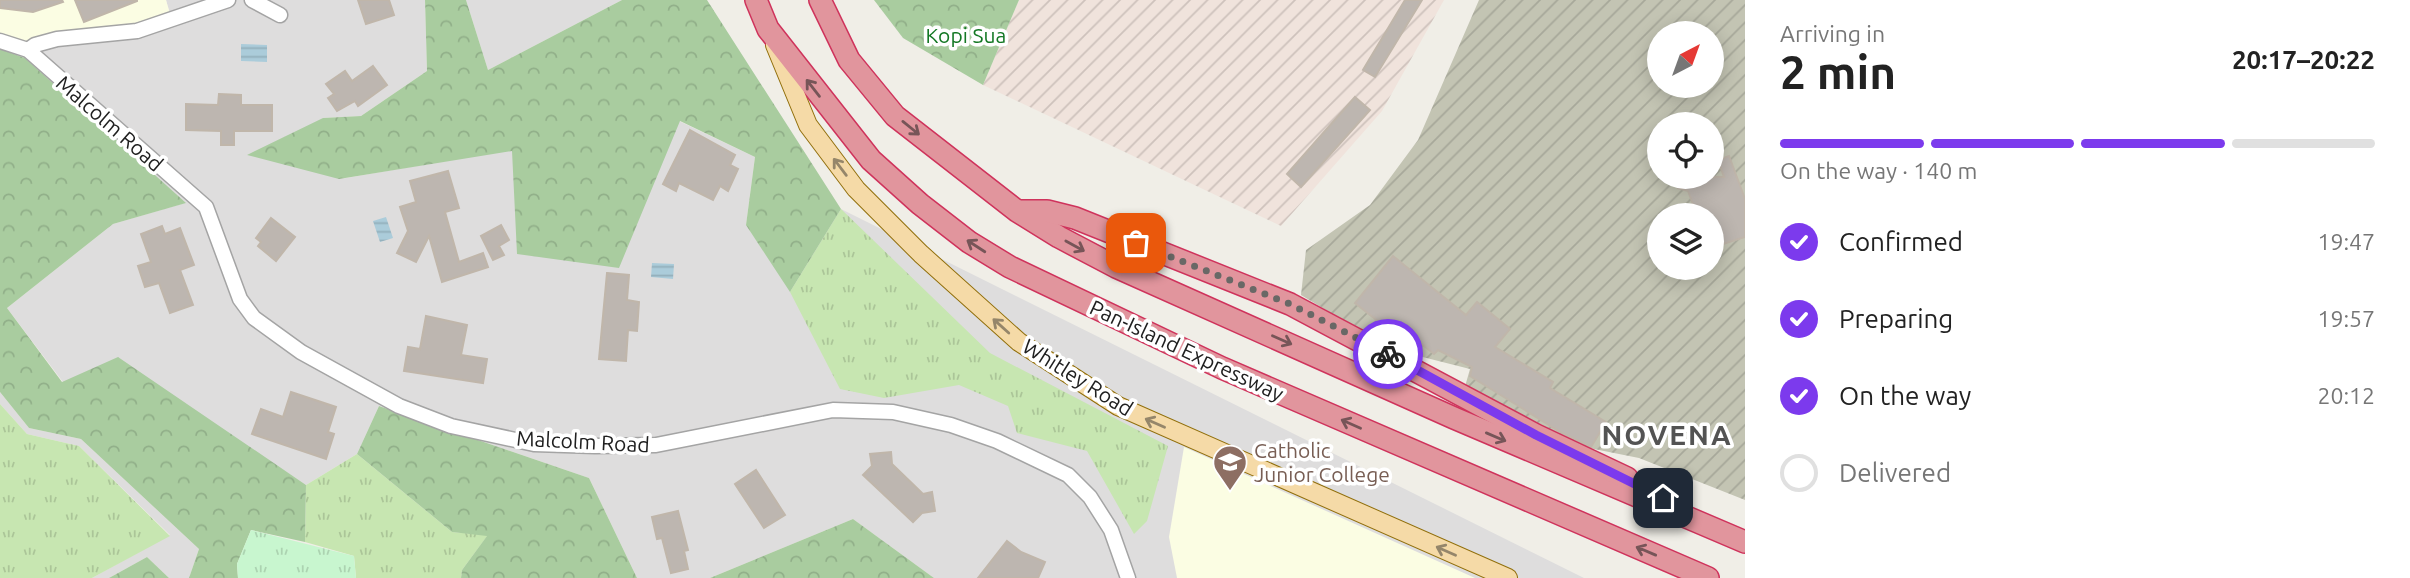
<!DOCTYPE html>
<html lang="en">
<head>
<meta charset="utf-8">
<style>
  :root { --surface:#fff; --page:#f6f6f6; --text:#222; --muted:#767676; --line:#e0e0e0; --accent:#7c3aed }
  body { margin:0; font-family:Ubuntu,sans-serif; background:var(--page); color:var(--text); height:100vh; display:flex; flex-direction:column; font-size:26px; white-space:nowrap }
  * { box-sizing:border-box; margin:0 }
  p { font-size:23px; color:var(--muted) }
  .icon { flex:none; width:38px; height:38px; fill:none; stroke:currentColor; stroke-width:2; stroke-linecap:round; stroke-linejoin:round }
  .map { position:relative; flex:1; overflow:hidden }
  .panel { display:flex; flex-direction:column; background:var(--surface); width:665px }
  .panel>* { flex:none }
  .needle { width:46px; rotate:41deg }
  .buttons { position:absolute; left:1647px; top:21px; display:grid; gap:14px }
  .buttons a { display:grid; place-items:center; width:77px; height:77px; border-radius:50%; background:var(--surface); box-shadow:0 4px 18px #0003; font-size:35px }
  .pin { position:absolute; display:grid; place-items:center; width:60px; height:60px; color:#fff; margin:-30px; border-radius:14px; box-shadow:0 4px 10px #0006 }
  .courier { position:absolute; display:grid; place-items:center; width:70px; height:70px; margin:-35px; border:5px solid #7c3aed; border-radius:50%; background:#fff; color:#222; box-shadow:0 2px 9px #0007 }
  .headline em { font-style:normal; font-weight:700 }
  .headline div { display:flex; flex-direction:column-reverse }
  .headline { display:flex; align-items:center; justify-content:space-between; height:119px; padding:0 35px }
  h1 { font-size:46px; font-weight:700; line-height:52px }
  .bar { display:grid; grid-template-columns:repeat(4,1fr); gap:10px 7px; align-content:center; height:84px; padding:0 35px }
  .bar i { height:9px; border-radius:5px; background:var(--line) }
  .bar .selected { background:var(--accent) }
  .bar p { grid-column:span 4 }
  ol { padding:0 35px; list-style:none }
  li { display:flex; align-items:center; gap:21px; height:77px }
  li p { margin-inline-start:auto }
  li .icon { padding:7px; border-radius:50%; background:var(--accent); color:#fff; stroke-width:4 }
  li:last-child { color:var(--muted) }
  li i { width:38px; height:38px; border:4px solid var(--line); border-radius:50% }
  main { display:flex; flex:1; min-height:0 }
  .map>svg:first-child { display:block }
</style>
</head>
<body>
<main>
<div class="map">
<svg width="1745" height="578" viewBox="0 0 1745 578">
  <defs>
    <pattern id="military-furrows" width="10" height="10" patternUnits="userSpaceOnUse" patternTransform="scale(1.75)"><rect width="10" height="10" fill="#f0e3dc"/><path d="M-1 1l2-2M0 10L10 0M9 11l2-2" fill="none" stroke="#cec2bc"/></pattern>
    <pattern id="construction-furrows" width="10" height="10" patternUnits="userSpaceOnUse" patternTransform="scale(1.75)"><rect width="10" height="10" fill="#c3c4b3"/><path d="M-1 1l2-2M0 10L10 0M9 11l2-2" fill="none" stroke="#a7a89a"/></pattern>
    <pattern id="grass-tufts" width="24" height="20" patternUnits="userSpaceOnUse" patternTransform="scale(1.75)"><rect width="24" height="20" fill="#c7e6b1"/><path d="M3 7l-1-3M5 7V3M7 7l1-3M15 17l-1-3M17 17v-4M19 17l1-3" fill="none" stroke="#abc598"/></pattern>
    <pattern id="forest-crowns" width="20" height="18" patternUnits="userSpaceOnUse" patternTransform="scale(1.75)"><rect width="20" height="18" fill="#a9cc9f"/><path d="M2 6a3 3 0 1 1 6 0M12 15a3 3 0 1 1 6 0" fill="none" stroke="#91af89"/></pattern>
    <pattern id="park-tufts" width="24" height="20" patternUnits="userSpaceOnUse" patternTransform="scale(1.75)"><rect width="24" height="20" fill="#c8f6cf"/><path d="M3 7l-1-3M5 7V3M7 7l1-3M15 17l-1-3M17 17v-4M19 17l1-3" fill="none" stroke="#acd3b1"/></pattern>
    <pattern id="water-rules" width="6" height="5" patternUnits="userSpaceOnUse" patternTransform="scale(1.75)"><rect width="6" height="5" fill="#abccda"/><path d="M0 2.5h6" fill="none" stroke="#93afbb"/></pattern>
  </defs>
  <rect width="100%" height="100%" fill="#f0eee7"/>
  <g fill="#dedddd">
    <path d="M166 0H425L427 71 361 116 323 118 340 179 679 121 755 157 746 225 791 291 841 209 1584 578H934L853 519 710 578H637L589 478 379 406 357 454 306 485 236 439 63 382 7 308 113 224 185 203 25 58 0 49V39L170 14Z"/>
    <path d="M466 0H622L488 70Z"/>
    <path d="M0 392 29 428 81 439 199 549 189 578H169L147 557 109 578H92L170 535 79 446 27 434 0 404Z"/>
  </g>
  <g fill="#fbfde3">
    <path d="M0 0H166L170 14 28 50 0 39Z"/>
    <path d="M1184 447 1475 578H1177L1169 537Z"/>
  </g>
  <path fill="url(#military-furrows)" d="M1019 0H1444L1382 111 1281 226 983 85Z"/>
  <path fill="url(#construction-furrows)" fill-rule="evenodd" d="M1479 0H1745V500L1639 458 1584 447 1464 390 1470 369 1391 349 1301 295 1306 250 1370 205 1418 140ZM1659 33H1712V86H1659ZM1659 124H1712V177H1659ZM1659 215H1712V268H1659Z"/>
  <g fill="url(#grass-tufts)">
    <path d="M841 209 990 353 1168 446 1147 521 1134 534 1087 451 1017 433 1008 406 959 385 884 398 840 389 790 292Z"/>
    <path d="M0 404 27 434 79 446 170 536 92 578H0Z"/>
    <path d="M357 454 452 532 488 535 462 570 461 578H356L354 556 305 542 306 485Z"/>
  </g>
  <g fill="url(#forest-crowns)">
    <path d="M425 0H466L488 70 622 0H707L841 209 790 292 746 225 755 157 680 121 619 268 517 254 512 151 339 179 247 155 323 118 361 116 427 71Z"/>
    <path d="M874 0H1019L983 85 903 38Z"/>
    <path d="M0 49 25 58 186 203 113 224 7 308 62 382 118 357 306 485 305 542 251 530 237 564 238 578H189L199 549 81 439 29 428 0 392Z"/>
    <path d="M379 406 589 478 637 578H461L462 570 487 536 452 532 357 454Z"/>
    <path d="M853 519 934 578H710Z"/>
    <path d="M147 557 169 578H109Z"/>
  </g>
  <path fill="url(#park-tufts)" d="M251 530 354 556 356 578H238L237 564Z"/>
  <g fill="url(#water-rules)">
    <path d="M241 44 267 45V62L241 61Z"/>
    <path d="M386 217 393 238 380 242 373 221Z"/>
    <path d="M652 263 674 264 673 279 651 277Z"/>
  </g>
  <g fill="#bdb6b0" stroke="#c0b6aa" stroke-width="2">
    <path d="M0 0H62L63 2 33 12 0 8Z"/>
    <path d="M75 0H137V1L84 22Z"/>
    <path d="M358 0H389L394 15 366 24Z"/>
    <path d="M1405 0H1422L1375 77 1363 70Z"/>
    <path d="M373 66 387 85 358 106 355 101 337 111 328 98 334 94 326 84 345 71 352 81Z"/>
    <path d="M219 94 241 95V105H272V131H234V145H221V131L186 130V104L218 105Z"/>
    <path d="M1355 97 1370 110 1301 187 1287 174Z"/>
    <path d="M690 130 735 155 730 165 738 169 728 191 720 186 713 200 679 183 676 191 663 184Z"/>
    <path d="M1729 156 1745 199V237L1723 244 1712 267V215H1697L1688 191 1678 188 1681 177H1724L1718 160Z"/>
    <path d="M448 171 459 208 445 212 459 262 483 253 488 267 442 282 429 236 416 262 397 253 408 231 400 207 416 202 410 181Z"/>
    <path d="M271 218 295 237 276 261 258 246 261 242 256 238Z"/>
    <path d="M501 225 509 240 499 246 504 255 493 260 481 236Z"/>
    <path d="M162 226 165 234 180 228 194 265 180 270 193 305 170 313 159 283 145 287 138 266 151 262 141 234Z"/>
    <path d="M1393 256 1466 315 1477 302 1510 329 1495 347 1553 382 1550 388 1606 422 1591 447 1562 433 1470 376 1472 367 1438 350 1434 354 1394 322 1388 329 1355 303Z"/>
    <path d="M607 273 629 275 627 300 639 302 637 331 628 330 626 361 599 359Z"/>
    <path d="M426 316 467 325 461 355 487 359 483 383 404 371 408 347 420 349Z"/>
    <path d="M291 392 336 407 328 432 334 434 326 459 252 434 261 409 283 417Z"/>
    <path d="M891 452 892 464 923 494 932 492 935 511 922 513 913 522 863 475 872 466 870 454Z"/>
    <path d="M756 470 785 515 764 528 735 484Z"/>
    <path d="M678 511 688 550 684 551 688 569 671 573 662 538 657 539 652 517Z"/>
    <path d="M1007 541 1021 552 1045 562 1038 578H978Z"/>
  </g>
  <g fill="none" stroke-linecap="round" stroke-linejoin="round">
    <g stroke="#a4a4a4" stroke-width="17">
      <g id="minor">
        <path d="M252 0 280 15"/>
        <path d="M0 41 28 50 206 207 240 299 254 318 301 352 399 406 451 426 534 444 595 446 656 445 833 410 893 412 951 425 997 441 1068 475 1090 497 1111 530 1128 578"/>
        <path d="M28 50 35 45 57 39 137 31 228 0"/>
      </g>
    </g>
    <g stroke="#916f0b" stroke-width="20">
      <path id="major" d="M775 45 808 125 856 189 921 254 1019 342 1118 406 1508 578"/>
    </g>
    <g stroke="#cf335c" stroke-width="24">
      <g id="highway">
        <path d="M756 0 768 29 871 160 920 204 969 242 1010 267 1222 368 1708 578"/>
        <path d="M820 0 849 60 895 116 1017 211 1059 237 1116 267 1454 418 1745 542"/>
        <path d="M1019 211H1047L1075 218 1290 304 1536 435 1627 478"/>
      </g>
    </g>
    <use href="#minor" stroke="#fff" stroke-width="14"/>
    <use href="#major" stroke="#f5daa7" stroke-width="18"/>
    <use href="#highway" stroke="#e1959d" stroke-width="21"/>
  </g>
  <defs><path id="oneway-shaft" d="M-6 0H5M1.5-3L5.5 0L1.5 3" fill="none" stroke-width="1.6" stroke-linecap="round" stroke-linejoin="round" transform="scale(1.75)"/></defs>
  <g stroke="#775558">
    <use href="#oneway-shaft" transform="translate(813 88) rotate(-128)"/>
    <use href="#oneway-shaft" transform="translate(911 128) rotate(39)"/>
    <use href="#oneway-shaft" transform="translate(976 246) rotate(-147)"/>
    <use href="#oneway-shaft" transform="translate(1075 246) rotate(29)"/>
    <use href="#oneway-shaft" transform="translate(1282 340) rotate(24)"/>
    <use href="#oneway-shaft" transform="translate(1351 424) rotate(-156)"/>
    <use href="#oneway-shaft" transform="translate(1496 437) rotate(23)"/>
    <use href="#oneway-shaft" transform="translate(1646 551) rotate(-157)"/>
  </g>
  <g stroke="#95866a">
    <use href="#oneway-shaft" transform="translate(840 167) rotate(-127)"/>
    <use href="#oneway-shaft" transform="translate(1001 326) rotate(-138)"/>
    <use href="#oneway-shaft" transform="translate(1155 423) rotate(-156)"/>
    <use href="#oneway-shaft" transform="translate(1446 551) rotate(-156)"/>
  </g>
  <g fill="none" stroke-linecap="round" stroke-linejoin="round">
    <path stroke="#696866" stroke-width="7" stroke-dasharray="0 12.6" d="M1136 243 1290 304 1388 354"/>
    <path stroke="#7c3aed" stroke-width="9" d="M1388 354 1536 435 1663 498"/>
  </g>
  <defs>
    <g id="university-pin" transform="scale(1.75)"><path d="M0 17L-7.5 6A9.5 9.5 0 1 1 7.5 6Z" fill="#8d6e63" stroke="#fff"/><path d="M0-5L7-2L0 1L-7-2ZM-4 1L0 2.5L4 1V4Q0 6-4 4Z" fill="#fff"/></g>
  </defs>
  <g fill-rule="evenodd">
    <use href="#university-pin" x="1230" y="462"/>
  </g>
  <g text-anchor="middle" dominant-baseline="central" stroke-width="7" stroke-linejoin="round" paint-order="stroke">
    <g font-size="21" fill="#147824" stroke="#fff">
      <text x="966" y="35">Kopi Sua</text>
    </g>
    <g font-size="21" fill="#202020" stroke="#fff">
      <text transform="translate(110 123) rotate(41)">Malcolm Road</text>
      <text transform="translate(1187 350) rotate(25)">Pan-Island Expressway</text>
      <text transform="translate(1078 377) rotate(32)">Whitley Road</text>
      <text transform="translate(583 441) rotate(3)">Malcolm Road</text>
    </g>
    <g font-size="21" fill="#785e54" stroke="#fff" text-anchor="start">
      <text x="1254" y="450">Catholic<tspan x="1254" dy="24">Junior College</tspan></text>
    </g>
    <g font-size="28" font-weight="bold" letter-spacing="2" fill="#535353" stroke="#fff">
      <text x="1667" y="434">NOVENA</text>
    </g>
  </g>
</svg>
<div class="buttons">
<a><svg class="needle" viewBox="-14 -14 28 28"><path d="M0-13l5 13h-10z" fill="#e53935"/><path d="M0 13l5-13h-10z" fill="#767676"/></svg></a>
<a><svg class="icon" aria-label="locate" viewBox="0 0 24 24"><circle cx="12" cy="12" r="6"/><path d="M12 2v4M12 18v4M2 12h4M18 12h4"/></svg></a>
<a><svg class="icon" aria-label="layers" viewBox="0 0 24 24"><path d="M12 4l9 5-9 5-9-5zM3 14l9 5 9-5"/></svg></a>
</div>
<div class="pin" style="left:1136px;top:243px;background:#ea580c"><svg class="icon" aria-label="bag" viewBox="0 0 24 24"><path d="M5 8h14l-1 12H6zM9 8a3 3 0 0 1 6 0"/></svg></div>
<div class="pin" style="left:1663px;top:498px;background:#1f2937"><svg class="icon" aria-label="home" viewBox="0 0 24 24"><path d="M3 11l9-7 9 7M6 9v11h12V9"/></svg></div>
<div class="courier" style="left:1388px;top:354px"><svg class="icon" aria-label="bike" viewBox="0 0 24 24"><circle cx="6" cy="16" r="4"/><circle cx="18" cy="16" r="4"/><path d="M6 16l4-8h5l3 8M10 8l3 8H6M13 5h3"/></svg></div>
</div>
<section class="panel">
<div class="headline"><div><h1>2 min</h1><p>Arriving in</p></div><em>20:17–20:22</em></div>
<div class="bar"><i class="selected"></i><i class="selected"></i><i class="selected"></i><i></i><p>On the way · 140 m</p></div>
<ol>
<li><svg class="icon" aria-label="check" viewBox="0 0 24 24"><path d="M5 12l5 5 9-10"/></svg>Confirmed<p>19:47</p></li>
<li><svg class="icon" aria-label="check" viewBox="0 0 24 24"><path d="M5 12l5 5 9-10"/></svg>Preparing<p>19:57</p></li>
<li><svg class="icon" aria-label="check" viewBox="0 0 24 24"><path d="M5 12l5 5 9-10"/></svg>On the way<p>20:12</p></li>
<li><i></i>Delivered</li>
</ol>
</section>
</main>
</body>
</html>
